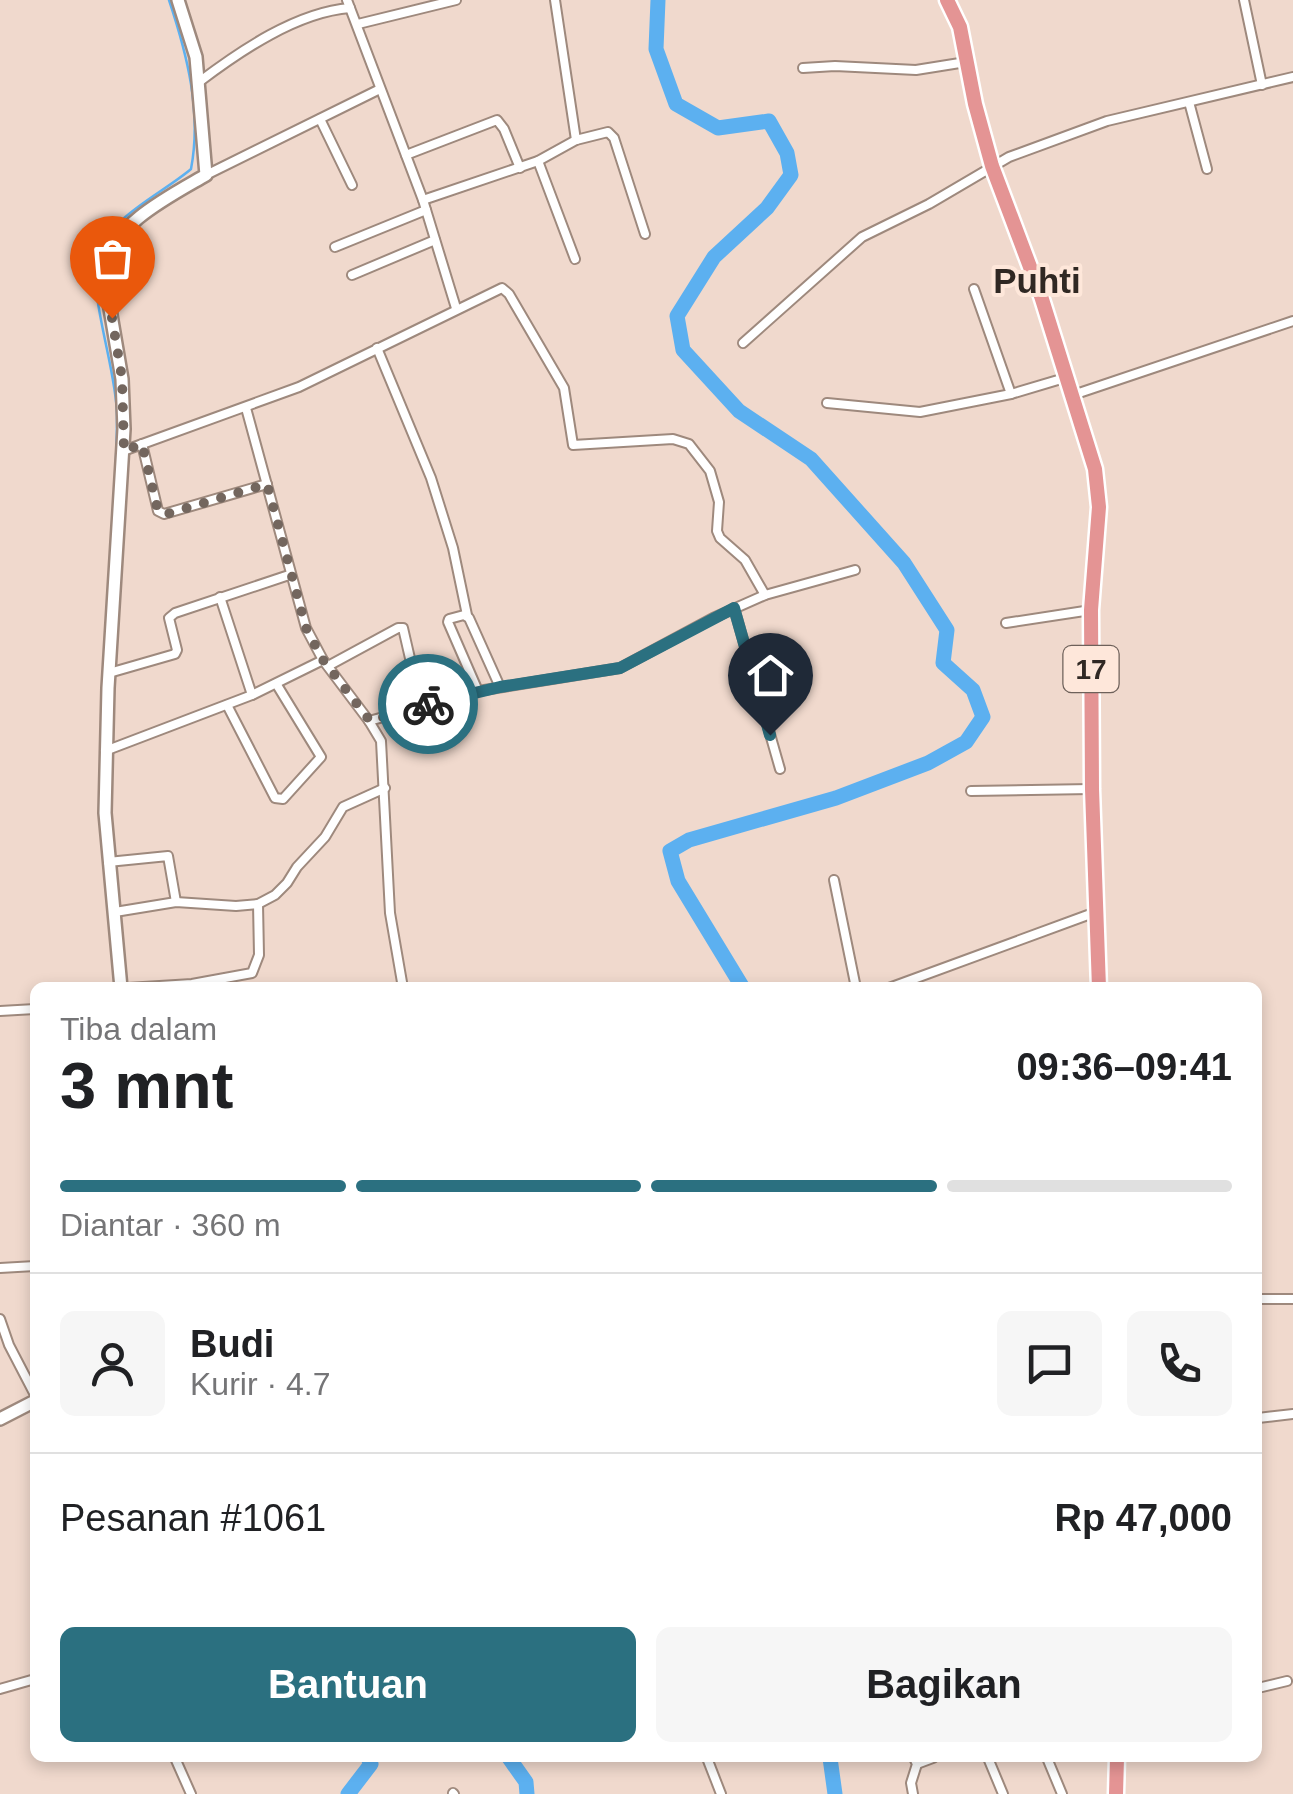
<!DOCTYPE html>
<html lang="id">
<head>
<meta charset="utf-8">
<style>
  :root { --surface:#fff; --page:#f6f6f6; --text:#202124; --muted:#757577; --line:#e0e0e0; --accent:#2b7080 }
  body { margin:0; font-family:Helvetica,sans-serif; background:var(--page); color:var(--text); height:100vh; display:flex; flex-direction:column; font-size:38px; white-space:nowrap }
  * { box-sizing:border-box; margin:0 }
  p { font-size:32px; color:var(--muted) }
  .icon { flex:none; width:55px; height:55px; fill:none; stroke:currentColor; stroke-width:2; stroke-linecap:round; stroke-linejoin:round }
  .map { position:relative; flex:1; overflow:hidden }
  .drawer { position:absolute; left:30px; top:982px; width:1232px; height:780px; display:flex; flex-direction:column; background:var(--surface); border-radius:15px; box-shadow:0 5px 15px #0003 }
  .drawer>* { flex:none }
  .pin { position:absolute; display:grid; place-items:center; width:85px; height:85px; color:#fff; margin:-102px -42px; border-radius:50% 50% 50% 0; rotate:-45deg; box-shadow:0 0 10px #0007 }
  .pin .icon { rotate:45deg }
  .courier { position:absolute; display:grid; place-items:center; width:100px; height:100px; margin:-50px; border:8px solid #2b7080; border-radius:50%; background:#fff; color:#222; box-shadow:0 2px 12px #0007 }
  .headline em { font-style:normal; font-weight:700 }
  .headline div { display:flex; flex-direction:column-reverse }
  .headline { display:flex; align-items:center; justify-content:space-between; height:170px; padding:0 30px }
  h1 { font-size:65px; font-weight:700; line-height:75px }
  .bar { display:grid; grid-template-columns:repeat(4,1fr); gap:15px 10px; align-content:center; height:120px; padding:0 30px }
  .bar i { height:12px; border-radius:8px; background:var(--line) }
  .bar .current { background:var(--accent) }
  .bar p { grid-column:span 4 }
  .line { display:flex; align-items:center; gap:25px; padding:0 30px; border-top:2px solid var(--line) }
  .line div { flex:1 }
  .round { display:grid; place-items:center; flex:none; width:105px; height:105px; border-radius:15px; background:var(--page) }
  .button { display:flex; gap:20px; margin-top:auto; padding:20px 30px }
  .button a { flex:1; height:115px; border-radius:15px; background:var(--accent); color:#fff; font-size:40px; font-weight:700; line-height:115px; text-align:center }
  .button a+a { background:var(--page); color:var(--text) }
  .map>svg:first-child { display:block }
</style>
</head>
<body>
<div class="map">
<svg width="1293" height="1794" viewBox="0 0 1293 1794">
  <rect width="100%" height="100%" fill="#f0d9cd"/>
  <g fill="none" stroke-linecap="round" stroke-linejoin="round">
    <g stroke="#5cb0f0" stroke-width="2.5">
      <path d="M105 652C108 574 117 494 117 415 117 372 88 293 97 257 108 217 162 194 191 169 202 112 187 54 169 0"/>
      <path d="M100 797 102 710"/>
      <path d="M100 820 112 951"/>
    </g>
    <g stroke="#5cb0f0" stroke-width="15">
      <path d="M658 0 656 49 676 104 718 128 769 121 787 153 791 175 767 208 714 257 677 316 683 350 739 411 811 459 904 563 947 630 943 663 973 690 983 717 966 742 928 763 836 798 689 840 670 851 678 881 743 988"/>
      <path d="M509 1758 526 1782 527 1794"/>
      <path d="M830 1758 835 1794"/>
      <path d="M348 1794 371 1764 368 1758"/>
    </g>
    <g stroke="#9e897d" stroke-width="12">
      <g id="minor">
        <path d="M347 0 423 200 456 308"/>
        <path d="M555 0 576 140"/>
        <path d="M1244 0 1262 85"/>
        <path d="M358 24 456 0"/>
        <path d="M803 68 835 66 916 70 966 62"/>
        <path d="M199 82C240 51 297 12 350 8"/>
        <path d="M1189 102 1207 169"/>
        <path d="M320 119 352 185"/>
        <path d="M406 155 497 120 504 129 520 168"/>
        <path d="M538 161 575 259"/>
        <path d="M206 175 380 89"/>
        <path d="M423 200 538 161 576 140 608 132 614 138 645 234"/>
        <path d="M335 247 426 210"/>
        <path d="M352 275 435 240"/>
        <path d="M974 289 1011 394"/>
        <path d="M743 343 862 237 929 204 1009 157 1107 121 1293 77"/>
        <path d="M377 348 431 478 453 548 467 615"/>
        <path d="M1073 395 1293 321"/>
        <path d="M827 403 920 412 1011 394 1068 377"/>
        <path d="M246 408 306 628 323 660 369 721 381 741 390 913 403 988"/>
        <path d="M142 444 158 511 164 514 267 484"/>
        <path d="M123 451 299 387 502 288 509 294 564 388 573 445 673 439 689 444 710 471 719 502 717 531 720 538 745 560 765 595"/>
        <path d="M220 597 252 695"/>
        <path d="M734 608 780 769"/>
        <path d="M1006 623 1091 610"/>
        <path d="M328 666 398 628H403L421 706"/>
        <path d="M109 673 175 654 177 650 169 618 175 613 289 575"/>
        <path d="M478 691 448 622 449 619 464 615 469 618 500 687"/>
        <path d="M227 705 275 798 283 799 321 757 277 685"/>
        <path d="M369 721 478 691 620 668 713 618 765 595 855 570"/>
        <path d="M105 751 252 695 323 660"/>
        <path d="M971 791 1091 789"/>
        <path d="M108 862 168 856 176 902"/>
        <path d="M834 880 856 988"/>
        <path d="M115 912 176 902 236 906 258 904 275 895 287 883 297 867 325 837 343 807 385 788"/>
        <path d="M127 988 192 984 252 973 259 955 258 904"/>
        <path d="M889 988 1096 912"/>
        <path d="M0 1011 35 1009"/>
        <path d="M0 1268 35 1266"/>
        <path d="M1258 1299H1293"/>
        <path d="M0 1319 9 1345 35 1395"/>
        <path d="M1258 1418 1293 1414"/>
        <path d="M1258 1688 1287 1681"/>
        <path d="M0 1689 35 1679"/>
        <path d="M175 1758 191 1794"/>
        <path d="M707 1758 721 1794"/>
        <path d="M988 1758 1003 1794"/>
        <path d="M1047 1758 1062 1794"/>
        <path d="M917 1764 933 1758"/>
        <path d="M453 1793 454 1794"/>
        <path d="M913 1794 911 1783 917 1764 914 1758"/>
      </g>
    </g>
    <g stroke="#9e897d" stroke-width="16">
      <g id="secondary">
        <path d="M121 988 105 813 108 688 124 429 122 379 103 268C113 224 170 196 206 175L196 57 178 0"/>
        <path d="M0 1419 35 1401"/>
      </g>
    </g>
    <g stroke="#fff" stroke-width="19">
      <g id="trunk">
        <path d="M947 0 960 27 975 104 992 166 1041 296 1095 469 1099 507 1091 610 1092 789 1099 988"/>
        <path d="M1116 1794 1117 1758"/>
      </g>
    </g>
    <use href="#minor" stroke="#fff" stroke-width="8"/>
    <use href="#secondary" stroke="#fff" stroke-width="11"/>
    <use href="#trunk" stroke="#e49494" stroke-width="14"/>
  </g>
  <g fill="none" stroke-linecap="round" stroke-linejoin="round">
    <path stroke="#73665e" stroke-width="10" stroke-dasharray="0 18" d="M112 318 122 378 124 451 142 444 158 511 167 514 267 484 306 628 323 660 370 721 428 704"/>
    <path stroke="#2b7080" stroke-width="12" d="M428 704 500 687 620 668 734 608 770 735"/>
  </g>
  <g text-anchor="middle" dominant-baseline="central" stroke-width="8" stroke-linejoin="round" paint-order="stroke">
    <rect fill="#fee7da" stroke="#6e615a" stroke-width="2.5" x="1063.5" y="646" width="55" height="46" rx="8"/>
    <g font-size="28" font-weight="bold" fill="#302823">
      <text x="1091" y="669">17</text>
    </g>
    <g font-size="35" font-weight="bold" fill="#302823" stroke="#fee7da">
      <text x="1037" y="280">Puhti</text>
    </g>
  </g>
</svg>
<div class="pin" style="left:112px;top:318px;background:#ea580c"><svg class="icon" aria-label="bag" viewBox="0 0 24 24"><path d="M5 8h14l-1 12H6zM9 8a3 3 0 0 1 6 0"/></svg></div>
<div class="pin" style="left:770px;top:735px;background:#1f2937"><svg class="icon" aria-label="home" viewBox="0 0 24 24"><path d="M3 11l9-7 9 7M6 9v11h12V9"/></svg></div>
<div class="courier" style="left:428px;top:704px"><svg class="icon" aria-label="bike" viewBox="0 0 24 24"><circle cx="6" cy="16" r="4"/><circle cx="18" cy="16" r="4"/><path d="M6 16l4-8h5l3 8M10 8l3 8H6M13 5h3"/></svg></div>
<section class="drawer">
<div class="headline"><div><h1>3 mnt</h1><p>Tiba dalam</p></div><em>09:36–09:41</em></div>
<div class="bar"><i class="current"></i><i class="current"></i><i class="current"></i><i></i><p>Diantar · 360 m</p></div>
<div class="line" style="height:180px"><a class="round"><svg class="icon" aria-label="person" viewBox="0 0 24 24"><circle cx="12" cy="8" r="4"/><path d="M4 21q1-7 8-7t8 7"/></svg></a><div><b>Budi</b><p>Kurir · 4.7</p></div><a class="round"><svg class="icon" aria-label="chat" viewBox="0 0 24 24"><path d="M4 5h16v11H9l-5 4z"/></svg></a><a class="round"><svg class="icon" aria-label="phone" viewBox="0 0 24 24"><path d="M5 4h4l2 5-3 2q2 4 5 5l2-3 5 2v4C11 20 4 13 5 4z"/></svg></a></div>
<div class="line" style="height:130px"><div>Pesanan #1061</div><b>Rp 47,000</b></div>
<div class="button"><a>Bantuan</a><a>Bagikan</a></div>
</section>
</div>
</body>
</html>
